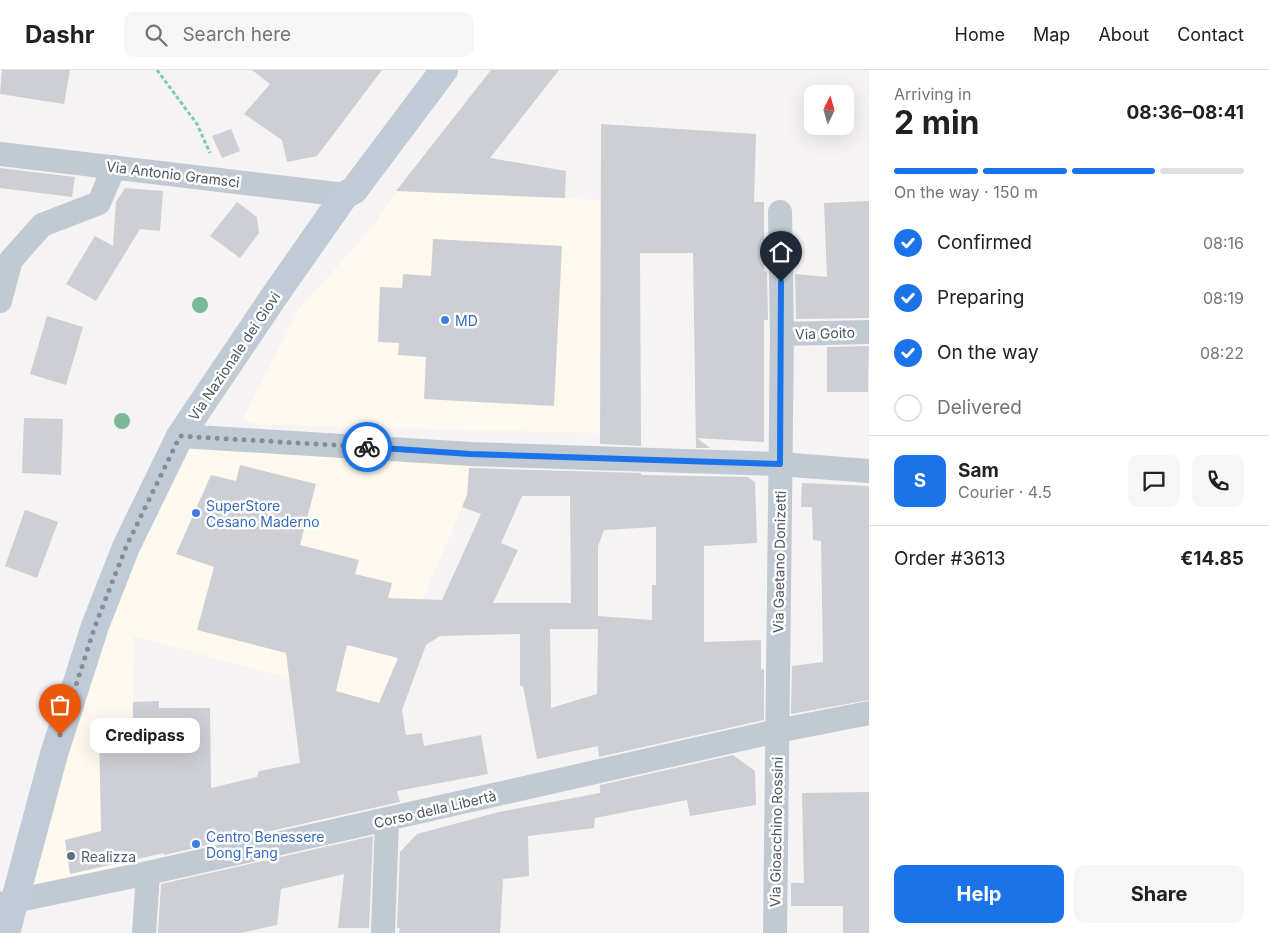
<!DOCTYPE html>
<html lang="en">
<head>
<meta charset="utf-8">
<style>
  :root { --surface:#fff; --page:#f6f6f6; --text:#202124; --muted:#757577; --line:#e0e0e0; --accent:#1a73e8 }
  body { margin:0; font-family:Inter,sans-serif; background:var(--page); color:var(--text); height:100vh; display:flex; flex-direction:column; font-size:19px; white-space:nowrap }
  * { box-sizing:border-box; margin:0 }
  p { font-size:16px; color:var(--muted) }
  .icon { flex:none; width:28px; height:28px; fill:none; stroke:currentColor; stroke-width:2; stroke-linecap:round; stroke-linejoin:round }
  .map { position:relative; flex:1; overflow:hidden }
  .details { display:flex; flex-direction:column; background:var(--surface); width:400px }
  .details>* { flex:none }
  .needle { width:32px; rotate:5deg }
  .controls { position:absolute; left:804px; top:15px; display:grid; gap:10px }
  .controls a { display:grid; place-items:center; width:50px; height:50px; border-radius:10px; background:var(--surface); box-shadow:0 5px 20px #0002; font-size:25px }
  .pin { position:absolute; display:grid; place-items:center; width:42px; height:42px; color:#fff; margin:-51px -21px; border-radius:50% 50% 50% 0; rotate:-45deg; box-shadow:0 0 5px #0007 }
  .pin .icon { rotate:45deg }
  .courier { position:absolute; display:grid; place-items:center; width:50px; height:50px; margin:-25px; border:4px solid #1a73e8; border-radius:50%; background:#fff; color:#222; box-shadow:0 1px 6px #0007 }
  .bubble { position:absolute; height:35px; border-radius:10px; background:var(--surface); box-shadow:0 5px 20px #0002; font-size:16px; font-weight:700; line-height:35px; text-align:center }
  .summary em { font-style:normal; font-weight:700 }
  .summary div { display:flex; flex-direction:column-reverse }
  .summary { display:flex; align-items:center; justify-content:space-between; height:85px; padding:0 25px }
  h1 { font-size:32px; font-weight:700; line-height:38px }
  .bar { display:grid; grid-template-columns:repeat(4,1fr); gap:8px 5px; align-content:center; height:60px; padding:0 25px }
  .bar i { height:6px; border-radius:4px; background:var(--line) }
  .bar .active { background:var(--accent) }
  .bar p { grid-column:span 4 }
  .line { display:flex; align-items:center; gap:12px; padding:0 25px; border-top:1px solid var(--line) }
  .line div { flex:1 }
  .round { display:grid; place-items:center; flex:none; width:52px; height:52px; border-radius:10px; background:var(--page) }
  ol { padding:0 25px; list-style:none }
  li { display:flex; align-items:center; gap:15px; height:55px }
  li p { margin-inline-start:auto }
  li .icon { padding:5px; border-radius:50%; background:var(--accent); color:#fff; stroke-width:4 }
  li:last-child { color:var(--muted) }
  li i { width:28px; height:28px; border:2px solid var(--line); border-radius:50% }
  .action { display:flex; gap:10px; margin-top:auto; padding:10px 25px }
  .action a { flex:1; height:58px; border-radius:10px; background:var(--accent); color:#fff; font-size:20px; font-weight:700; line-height:58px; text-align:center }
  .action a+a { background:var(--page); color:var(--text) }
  header { display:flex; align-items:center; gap:30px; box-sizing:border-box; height:70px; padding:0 25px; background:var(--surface); border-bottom:1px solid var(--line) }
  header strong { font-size:24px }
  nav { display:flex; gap:28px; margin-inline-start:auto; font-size:18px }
  .search { width:350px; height:45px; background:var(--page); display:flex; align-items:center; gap:12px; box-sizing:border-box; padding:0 18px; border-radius:10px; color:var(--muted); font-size:19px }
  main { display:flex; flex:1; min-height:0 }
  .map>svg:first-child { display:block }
</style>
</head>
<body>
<header>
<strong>Dashr</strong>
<div class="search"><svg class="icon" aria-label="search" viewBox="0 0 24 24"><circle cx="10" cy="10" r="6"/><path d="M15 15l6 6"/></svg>Search here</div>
<nav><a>Home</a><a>Map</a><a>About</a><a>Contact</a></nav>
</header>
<main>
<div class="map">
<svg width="869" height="863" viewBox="0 0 869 863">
  <rect width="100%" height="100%" fill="#f5f3f3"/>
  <g fill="#fdf9ef">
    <path d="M396 121 601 130 600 363 259 355 243 349 299 239 372 158Z"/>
    <path d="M180 366 471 384 467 425 379 633 134 566 130 807 14 833 54 684Z"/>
  </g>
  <g fill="#cdcfd5" fill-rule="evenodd">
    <path d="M2 0H70L64 34 0 24Z"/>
    <path d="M252 0H382L317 86 287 92 282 70 244 44 270 14Z"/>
    <path d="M491 0H559L490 88 566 101 565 128 396 121Z"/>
    <path d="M601 54 756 64 754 132H764V201L767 202 768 250H764V372L697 368 710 378H696L693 183H640L641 376 600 374Z"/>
    <path d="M231 59 240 81 222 88 212 66Z"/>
    <path d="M0 98 75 107 72 127 0 118Z"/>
    <path d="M125 118 163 121 160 161 140 159 96 231 66 214 95 166 113 176 116 132Z"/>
    <path d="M869 131V248L796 249 795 204 827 207 824 133Z"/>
    <path d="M237 132 257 147 259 163 240 188 210 166Z"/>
    <path d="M433 169 562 176 554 336 424 329 426 287 398 285 399 273 378 272 380 217 402 218 403 204 431 206Z"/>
    <path d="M47 246 83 257 66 315 30 304Z"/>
    <path d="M869 276 868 322H827V277Z"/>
    <path d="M24 348 63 349 61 405 22 403Z"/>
    <path d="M240 395 316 414 300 475 359 490 355 504 392 513 388 528 442 530 481 444 462 437 467 425 469 398 641 403V405L748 407 755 412 757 473 704 476V572L761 570V600L764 599V650L599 687 598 676 537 689 523 616H520V564L440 566 426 575 402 640 406 665 422 663 424 676 481 665 488 704 397 721 400 732 164 785V783L70 804 65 770 101 761 99 656H133V632L159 631V638H210L211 718 257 707 259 701 300 693 286 583 197 560 214 497 176 484 211 405 236 411ZM522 426H570L571 533H493L518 480 501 473ZM656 457V515H652V550L598 546V554V476L604 460ZM550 559H598L597 624 551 638ZM347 575 398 588 379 633 336 621Z"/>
    <path d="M802 413 869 416V630L791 644 792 596 823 592 821 471 813 470 812 437H801Z"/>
    <path d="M25 440 58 452 37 508 5 496Z"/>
    <path d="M733 685 755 701 756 735 690 746 687 730 595 748 594 758 528 766 529 806 503 809 500 863H399L400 858H397L400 782 417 764 499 742 600 723V715Z"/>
    <path d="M869 722V863H843V836H791V813H804L802 723Z"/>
    <path d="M373 766 369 858H338L344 804 281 819 277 855 241 863H158L161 814Z"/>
  </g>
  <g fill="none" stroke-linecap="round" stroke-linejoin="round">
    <path stroke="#7ad0a6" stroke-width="3" stroke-dasharray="4 2.5" stroke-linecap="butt" d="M157 0 197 54 210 83"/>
    <g stroke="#c1cad2" stroke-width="24">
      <path d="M0 84 345 125"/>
      <path d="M0 231 11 190 42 155 99 133 114 97"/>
      <path d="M782 264 869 262"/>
      <path d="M180 366 471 384 780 394 869 401"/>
      <path d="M0 834 148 803 777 661 869 643"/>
      <path d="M144 863 148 803"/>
      <path d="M383 863 387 750"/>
      <path d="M775 863 782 264 780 142"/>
    </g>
    <path stroke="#c1cbd6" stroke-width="28" d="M6 863 54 684 95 556 126 477 180 366 275 225 345 125 354 120 444 0"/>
  </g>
  <g fill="#7bb799">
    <circle cx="200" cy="235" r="8"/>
    <circle cx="122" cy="351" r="8"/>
  </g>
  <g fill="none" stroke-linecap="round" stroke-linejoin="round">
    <path stroke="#868d94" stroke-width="5" stroke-dasharray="0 9" d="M60 665 95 556 126 477 180 366 367 377"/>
    <path stroke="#1a73e8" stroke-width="6" d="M367 377 470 384 780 394 781 212"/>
  </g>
  <g fill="#3f7fe0" stroke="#fff" stroke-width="2">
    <circle cx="445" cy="250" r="5"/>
    <circle cx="196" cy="443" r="5"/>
    <circle cx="196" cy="774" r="5"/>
  </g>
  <circle fill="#5c6f8a" stroke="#fff" stroke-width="2" cx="71" cy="786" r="5"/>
  <g text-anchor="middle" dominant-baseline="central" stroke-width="5" stroke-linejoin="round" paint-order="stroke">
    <g font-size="14" fill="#4a5661" stroke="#fff">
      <text transform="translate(173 104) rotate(7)">Via Antonio Gramsci</text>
      <text transform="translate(825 263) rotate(-2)">Via Goito</text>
      <text transform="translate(234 286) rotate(-56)">Via Nazionale dei Giovi</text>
      <text transform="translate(779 492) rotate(-89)">Via Gaetano Donizetti</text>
      <text transform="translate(435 739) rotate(-13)">Corso della Libertà</text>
      <text transform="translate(776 762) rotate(-89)">Via Gioacchino Rossini</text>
    </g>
    <g font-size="14" fill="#366cbe" stroke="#fff" text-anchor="start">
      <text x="455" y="250">MD</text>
      <text x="206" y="435">SuperStore<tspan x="206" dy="16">Cesano Maderno</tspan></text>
      <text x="206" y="766">Centro Benessere<tspan x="206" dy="16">Dong Fang</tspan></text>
    </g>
    <g font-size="14" fill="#4e5e75" stroke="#fff" text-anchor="start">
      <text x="81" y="786">Realizza</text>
    </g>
  </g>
</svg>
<div class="controls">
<a><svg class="needle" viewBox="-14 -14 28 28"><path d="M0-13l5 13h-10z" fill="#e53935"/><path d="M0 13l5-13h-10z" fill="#757577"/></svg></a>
</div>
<div class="pin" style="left:60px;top:665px;background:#ea580c"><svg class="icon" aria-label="bag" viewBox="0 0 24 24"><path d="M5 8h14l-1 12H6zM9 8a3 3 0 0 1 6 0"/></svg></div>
<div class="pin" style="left:781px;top:212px;background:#1f2937"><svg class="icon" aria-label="home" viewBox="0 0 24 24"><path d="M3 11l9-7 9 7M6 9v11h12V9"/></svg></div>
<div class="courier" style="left:367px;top:377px"><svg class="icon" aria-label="bike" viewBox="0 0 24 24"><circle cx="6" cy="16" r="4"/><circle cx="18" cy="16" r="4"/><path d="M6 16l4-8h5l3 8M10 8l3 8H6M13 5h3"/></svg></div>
<div class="bubble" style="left:90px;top:648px;width:110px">Credipass</div>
</div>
<section class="details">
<div class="summary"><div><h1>2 min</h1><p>Arriving in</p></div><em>08:36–08:41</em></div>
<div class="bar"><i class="active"></i><i class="active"></i><i class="active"></i><i></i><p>On the way · 150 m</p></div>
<ol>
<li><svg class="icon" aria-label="check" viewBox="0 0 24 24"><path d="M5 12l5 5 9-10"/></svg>Confirmed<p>08:16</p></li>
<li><svg class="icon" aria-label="check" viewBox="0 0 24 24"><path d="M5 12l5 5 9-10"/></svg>Preparing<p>08:19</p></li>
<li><svg class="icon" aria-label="check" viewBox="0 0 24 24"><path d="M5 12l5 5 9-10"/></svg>On the way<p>08:22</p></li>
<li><i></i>Delivered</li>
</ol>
<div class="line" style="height:90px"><b class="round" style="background:var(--accent);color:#fff">S</b><div><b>Sam</b><p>Courier · 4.5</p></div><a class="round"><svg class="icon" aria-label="chat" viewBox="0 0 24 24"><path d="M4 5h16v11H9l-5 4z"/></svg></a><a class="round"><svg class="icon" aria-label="phone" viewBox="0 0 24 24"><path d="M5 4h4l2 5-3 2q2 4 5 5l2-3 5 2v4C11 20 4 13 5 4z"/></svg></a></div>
<div class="line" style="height:65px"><div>Order #3613</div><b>€14.85</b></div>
<div class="action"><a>Help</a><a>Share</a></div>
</section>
</main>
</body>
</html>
